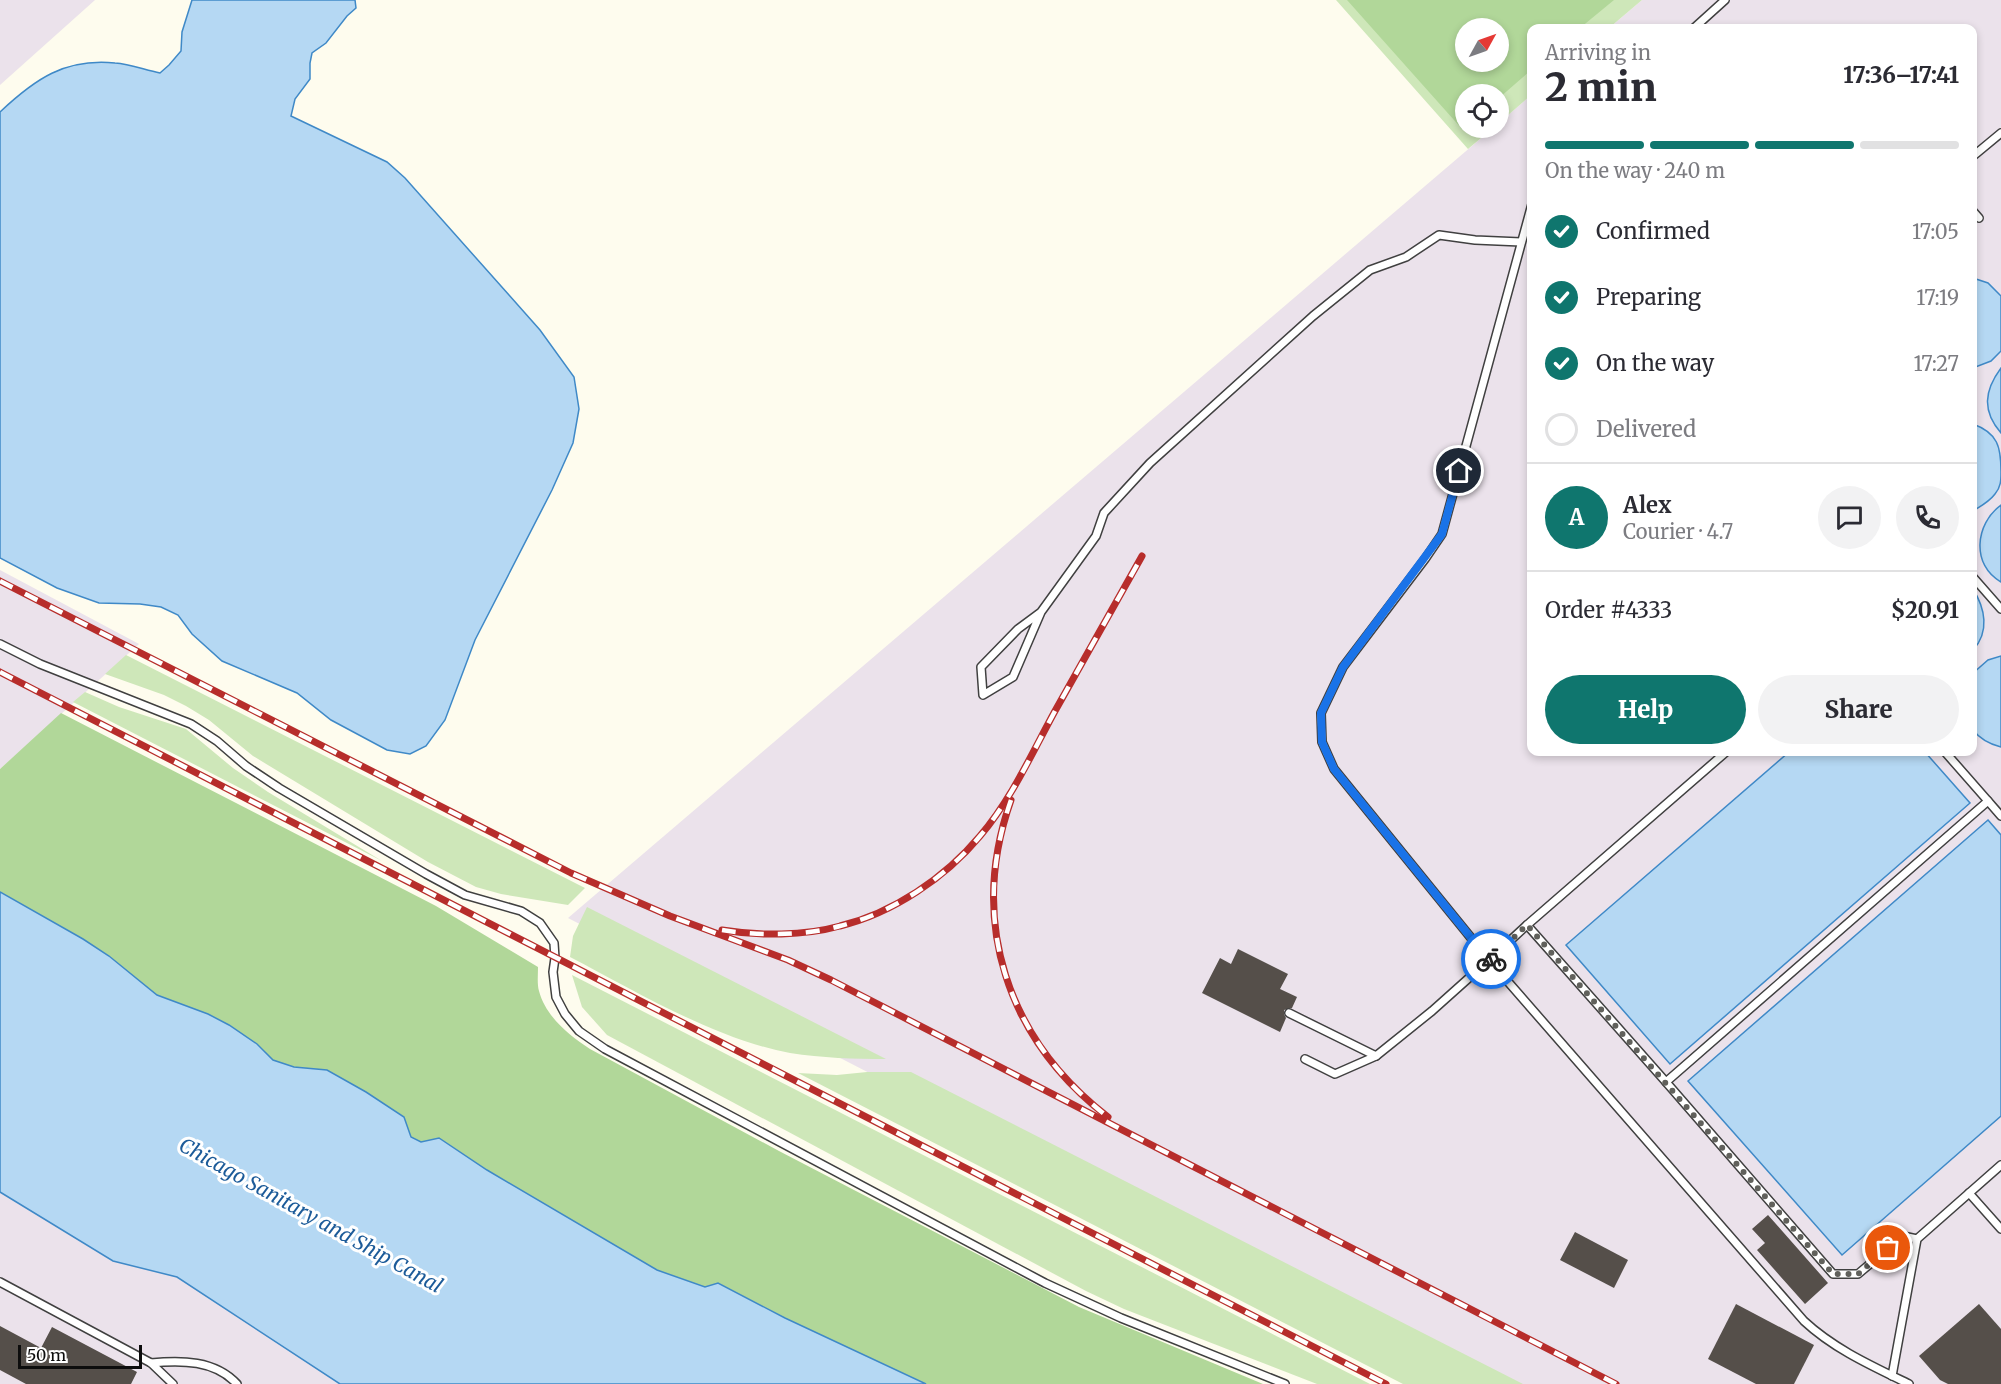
<!DOCTYPE html>
<html lang="en">
<head>
<meta charset="utf-8">
<style>
  :root { --surface:#fff; --page:#f2f2f3; --text:#2b2b33; --muted:#7c7c81; --line:#e1e1e2; --accent:#0f766e }
  body { margin:0; font-family:Merriweather,serif; background:var(--page); color:var(--text); height:100vh; display:flex; flex-direction:column; font-size:22px; white-space:nowrap }
  * { box-sizing:border-box; margin:0 }
  p { font-size:20px; color:var(--muted) }
  .icon { flex:none; width:33px; height:33px; fill:none; stroke:currentColor; stroke-width:2; stroke-linecap:round; stroke-linejoin:round }
  .map { position:relative; flex:1; overflow:hidden }
  .drawer { position:absolute; left:1527px; top:24px; width:450px; height:732px; display:flex; flex-direction:column; background:var(--surface); border-radius:12px; box-shadow:0 3px 9px #0003 }
  .drawer>* { flex:none }
  .needle { width:39px; rotate:50deg }
  .buttons { position:absolute; left:1455px; top:18px; display:grid; gap:12px }
  .buttons a { display:grid; place-items:center; width:54px; height:54px; border-radius:50%; background:var(--surface); box-shadow:0 3px 9px #0003; font-size:30px }
  .scale { position:absolute; left:18px; bottom:15px; width:124px; box-sizing:border-box; padding-left:6px; border:3px solid #0d0d0d; border-top:0; font-size:16px; line-height:21px; white-space:nowrap; color:#0d0d0d; -webkit-text-stroke:4px #fff; paint-order:stroke }
  .pin { position:absolute; display:grid; place-items:center; width:51px; height:51px; color:#fff; margin:-26px; border:3px solid #fff; border-radius:50%; box-shadow:0 2px 6px #0007 }
  .courier { position:absolute; display:grid; place-items:center; width:60px; height:60px; margin:-30px; border:4px solid #1a73e8; border-radius:50%; background:#fff; color:#222; box-shadow:0 2px 8px #0007 }
  .summary em { font-style:normal; font-weight:800 }
  .summary div { display:flex; flex-direction:column-reverse }
  .summary { display:flex; align-items:center; justify-content:space-between; height:102px; padding:0 18px }
  h1 { font-size:39px; font-weight:800; line-height:45px }
  .bar { display:grid; grid-template-columns:repeat(4,1fr); gap:9px 6px; align-content:center; height:72px; padding:0 18px }
  .bar i { height:8px; border-radius:4px; background:var(--line) }
  .bar .active { background:var(--accent) }
  .bar p { grid-column:span 4 }
  .line { display:flex; align-items:center; gap:15px; padding:0 18px; border-top:2px solid var(--line) }
  .line div { flex:1 }
  .round { display:grid; place-items:center; flex:none; width:63px; height:63px; border-radius:32px; background:var(--page) }
  ol { padding:0 18px; list-style:none }
  li { display:flex; align-items:center; gap:18px; height:66px }
  li p { margin-inline-start:auto }
  li .icon { padding:6px; border-radius:50%; background:var(--accent); color:#fff; stroke-width:4 }
  li:last-child { color:var(--muted) }
  li i { width:33px; height:33px; border:3px solid var(--line); border-radius:50% }
  .primary-button { display:flex; gap:12px; margin-top:auto; padding:12px 18px }
  .primary-button a { flex:1; height:69px; border-radius:36px; background:var(--accent); color:#fff; font-size:24px; font-weight:800; line-height:69px; text-align:center }
  .primary-button a+a { background:var(--page); color:var(--text) }
  .map>svg:first-child { display:block }
</style>
</head>
<body>
<div class="map">
<svg width="2001" height="1384" viewBox="0 0 2001 1384">
  <rect width="100%" height="100%" fill="#fefcee"/>
  <g fill="#ebe2eb">
    <path d="M0 0H95L0 85Z"/>
    <path d="M1642 0H2001V1384H1474L568 918 1493 128H1498L1499 123 1531 95 1532 752H1972V28H1609Z"/>
    <path d="M0 570 139 644 0 769Z"/>
    <path d="M0 1192 113 1261 177 1277 340 1384H0Z"/>
  </g>
  <g fill="#cee7b9" fill-rule="evenodd">
    <path d="M1336 0H1642L1609 28H1532L1531 95 1499 123 1498 94H1466V128H1493L1468 149ZM1466 28H1498V62H1466Z"/>
    <path d="M126 655 585 888 568 905 501 894 476 887 428 862 253 756 209 720 186 706 164 695 105 674Z"/>
    <path d="M85 692 119 707 186 729 233 768 268 792 382 861 73 702Z"/>
    <path d="M587 907 886 1059C854 1059 822 1058 790 1053 715 1039 637 992 570 957L573 936Z"/>
    <path d="M572 975 1370 1384H1317L1124 1309 1086 1291 607 1035 582 1007Z"/>
    <path d="M867 1072H911L1523 1384H1403L798 1073 837 1075Z"/>
  </g>
  <g fill="#b1d799" fill-rule="evenodd">
    <path d="M1347 0H1614L1580 28H1532L1531 70 1499 98 1498 94H1466L1465 127 1462 129ZM1466 28H1498V62H1466Z"/>
    <path d="M61 713 436 906 538 967C538 975 537 984 539 991 546 1017 569 1035 590 1049L779 1151 1079 1307 1263 1384H926L785 1318 718 1283 705 1287 657 1270 487 1170 439 1138 421 1142 411 1137 403 1117 327 1070 294 1067 273 1060 257 1044 229 1025 208 1014 157 995 109 956 83 939 0 892V769Z"/>
  </g>
  <g fill="#b5d8f3" stroke="#3f89c7" stroke-width="1.5">
    <path d="M192 0H355L356 8 347 16 326 43 312 53 310 63V79L295 99 291 116 387 162 405 178 540 330 574 377 579 409 573 443 552 490 475 640 445 720 426 746 410 754 387 750 331 720 297 693 222 661 192 634 178 615 161 607 140 604 99 603 57 588 0 558V112C35 79 65 58 115 63 130 64 145 70 160 73L169 65 181 51 182 32Z"/>
    <path d="M1973 278 1988 283 2001 296V351L1991 361 1973 368Z"/>
    <path d="M2001 368V433C1982 411 1984 391 2001 368Z"/>
    <path d="M1973 424C1998 433 2001 447 2001 472 2001 480 2001 487 1995 494 1989 502 1981 506 1973 511Z"/>
    <path d="M2001 505V582C1971 565 1975 524 2001 505Z"/>
    <path d="M1973 589C1985 608 1990 632 1973 650Z"/>
    <path d="M2001 656V747C1989 744 1980 739 1973 730L1972 674 1988 660Z"/>
    <path d="M1789 752H1925L1970 803 1670 1064 1566 945Z"/>
    <path d="M1988 820 2001 835V1116L1842 1255 1688 1081Z"/>
    <path d="M0 892 83 939 109 956 157 995 208 1014 229 1025 257 1044 273 1060 294 1067 327 1070 366 1092 404 1117 411 1137 421 1142 439 1138 487 1170 657 1270 705 1287 718 1283 785 1318 926 1384H340L177 1277 113 1261 0 1192Z"/>
  </g>
  <g fill="#554f4a">
    <path d="M1238 949 1288 974 1280 989 1297 997 1292 1008 1284 1010V1014L1286 1018 1280 1032 1202 993 1220 958 1231 964Z"/>
    <path d="M1768 1215 1828 1283 1805 1304 1757 1250 1765 1243 1752 1229Z"/>
    <path d="M1575 1232 1628 1260 1614 1288 1560 1260Z"/>
    <path d="M1736 1304 1814 1345 1794 1384H1756L1708 1359Z"/>
    <path d="M1979 1304 2001 1329V1384H1948L1940 1380 1919 1356Z"/>
    <path d="M0 1326 41 1348 52 1327 137 1372 131 1384H26L0 1370Z"/>
  </g>
  <g fill="none" stroke-linecap="round" stroke-linejoin="round">
    <g stroke="#404040" stroke-width="10">
      <g id="service">
        <path d="M1694 28 1725 0"/>
        <path d="M1972 157 2001 133"/>
        <path d="M1972 210 1979 218"/>
        <path d="M1972 576 2001 609"/>
        <path d="M1041 612 1013 677 983 695 981 667 1018 629 1041 612 1096 536 1104 513 1150 463 1313 316 1370 270 1406 257 1439 235 1475 240 1521 242"/>
        <path d="M0 644 40 664 191 724 217 741 246 766 279 788 426 874 465 895 521 911 540 923 554 943 555 958 553 972 556 997 565 1014 579 1031 605 1049 1045 1283 1121 1318 1285 1384"/>
        <path d="M1726 752 1527 925 1666 1082 1988 801 2001 816"/>
        <path d="M1945 752 1988 801"/>
        <path d="M1527 925 1489 960 1804 1321C1834 1349 1872 1366 1909 1384"/>
        <path d="M1289 1013 1376 1056 1432 1011 1489 960 1334 769 1322 742 1321 713 1343 667 1425 559 1442 534 1532 204"/>
        <path d="M1305 1059 1335 1074 1376 1056"/>
        <path d="M1666 1082 1833 1274H1858L1903 1236 1917 1239"/>
        <path d="M1969 1193 2001 1229"/>
        <path d="M0 1282 151 1363 173 1384"/>
        <path d="M151 1363C181 1360 215 1360 237 1384"/>
        <path d="M1892 1376 1917 1239 2001 1165"/>
      </g>
    </g>
    <use href="#service" stroke="#fff" stroke-width="7"/>
    <g stroke="#b72d2b" stroke-width="7">
      <g id="rail">
        <path d="M0 581 571 873 670 916 788 960 831 980 1616 1384"/>
        <path d="M0 672 1386 1384"/>
        <path d="M1011 800C968 922 1007 1039 1108 1117"/>
        <path d="M722 930C759 936 804 936 840 926 893 913 945 878 980 836 1011 800 1032 753 1055 711 1084 659 1113 608 1142 556"/>
      </g>
    </g>
    <use href="#rail" stroke="#fff" stroke-width="4.5" stroke-dasharray="14" stroke-linecap="butt"/>
  </g>
  <g fill="none" stroke-linecap="round" stroke-linejoin="round">
    <path stroke="#61615c" stroke-width="6" stroke-dasharray="0 10.8" d="M1491 959 1527 925 1833 1274H1858L1888 1248"/>
    <path stroke="#1a73e8" stroke-width="8" d="M1459 471 1442 534 1343 667 1321 713 1322 742 1334 769 1489 960 1491 959"/>
  </g>
  <g text-anchor="middle" dominant-baseline="central" stroke-width="6" stroke-linejoin="round" paint-order="stroke">
    <g font-size="20" font-style="italic" fill="#1c5b99" stroke="#fff">
      <text transform="translate(311 1215) rotate(29)">Chicago Sanitary and Ship Canal</text>
    </g>
  </g>
</svg>
<div class="buttons">
<a><svg class="needle" viewBox="-14 -14 28 28"><path d="M0-13l5 13h-10z" fill="#e53935"/><path d="M0 13l5-13h-10z" fill="#7c7c81"/></svg></a>
<a><svg class="icon" aria-label="locate" viewBox="0 0 24 24"><circle cx="12" cy="12" r="6"/><path d="M12 2v4M12 18v4M2 12h4M18 12h4"/></svg></a>
</div>
<div class="scale">50 m</div>
<div class="pin" style="left:1888px;top:1248px;background:#ea580c"><svg class="icon" aria-label="bag" viewBox="0 0 24 24"><path d="M5 8h14l-1 12H6zM9 8a3 3 0 0 1 6 0"/></svg></div>
<div class="pin" style="left:1459px;top:471px;background:#1f2937"><svg class="icon" aria-label="home" viewBox="0 0 24 24"><path d="M3 11l9-7 9 7M6 9v11h12V9"/></svg></div>
<div class="courier" style="left:1491px;top:959px"><svg class="icon" aria-label="bike" viewBox="0 0 24 24"><circle cx="6" cy="16" r="4"/><circle cx="18" cy="16" r="4"/><path d="M6 16l4-8h5l3 8M10 8l3 8H6M13 5h3"/></svg></div>
<section class="drawer">
<div class="summary"><div><h1>2 min</h1><p>Arriving in</p></div><em>17:36–17:41</em></div>
<div class="bar"><i class="active"></i><i class="active"></i><i class="active"></i><i></i><p>On the way · 240 m</p></div>
<ol>
<li><svg class="icon" aria-label="check" viewBox="0 0 24 24"><path d="M5 12l5 5 9-10"/></svg>Confirmed<p>17:05</p></li>
<li><svg class="icon" aria-label="check" viewBox="0 0 24 24"><path d="M5 12l5 5 9-10"/></svg>Preparing<p>17:19</p></li>
<li><svg class="icon" aria-label="check" viewBox="0 0 24 24"><path d="M5 12l5 5 9-10"/></svg>On the way<p>17:27</p></li>
<li><i></i>Delivered</li>
</ol>
<div class="line" style="height:108px"><b class="round" style="background:var(--accent);color:#fff">A</b><div><b>Alex</b><p>Courier · 4.7</p></div><a class="round"><svg class="icon" aria-label="chat" viewBox="0 0 24 24"><path d="M4 5h16v11H9l-5 4z"/></svg></a><a class="round"><svg class="icon" aria-label="phone" viewBox="0 0 24 24"><path d="M5 4h4l2 5-3 2q2 4 5 5l2-3 5 2v4C11 20 4 13 5 4z"/></svg></a></div>
<div class="line" style="height:78px"><div>Order #4333</div><b>$20.91</b></div>
<div class="primary-button"><a>Help</a><a>Share</a></div>
</section>
</div>
</body>
</html>
